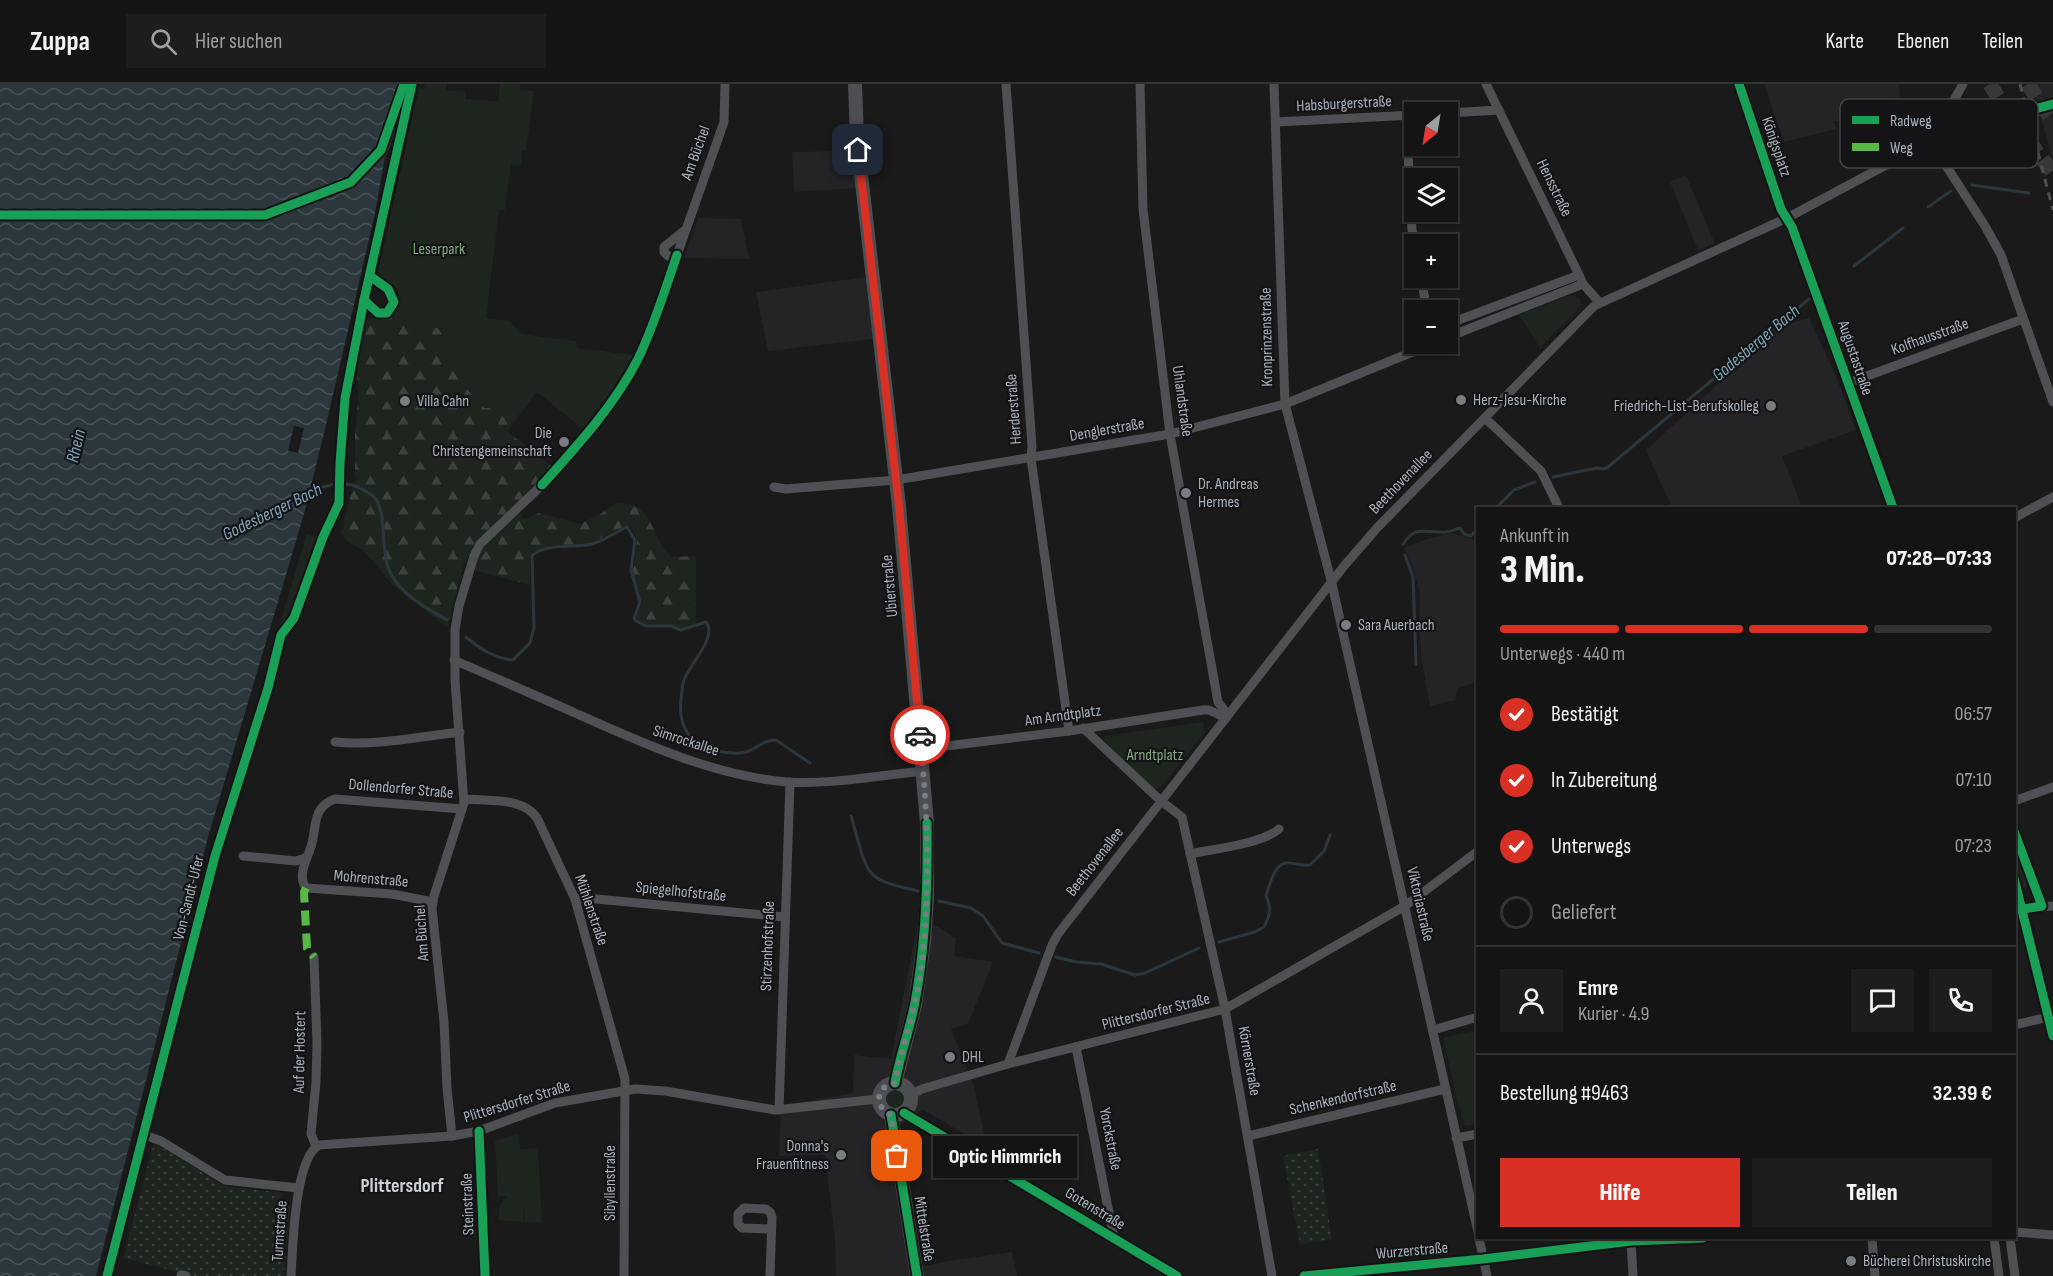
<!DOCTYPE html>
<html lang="de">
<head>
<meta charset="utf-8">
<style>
  :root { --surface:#141414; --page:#1d1d1d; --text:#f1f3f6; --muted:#9d9ea0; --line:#333334; --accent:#d93025 }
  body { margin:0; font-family:"Sofia Sans Condensed",sans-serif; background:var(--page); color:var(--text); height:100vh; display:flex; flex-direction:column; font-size:22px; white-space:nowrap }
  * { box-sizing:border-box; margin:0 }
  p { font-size:20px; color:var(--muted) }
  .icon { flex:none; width:33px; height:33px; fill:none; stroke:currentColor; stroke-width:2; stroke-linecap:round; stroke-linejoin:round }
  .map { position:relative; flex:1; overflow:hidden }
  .panel { position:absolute; left:1476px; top:423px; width:540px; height:732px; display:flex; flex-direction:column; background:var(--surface); border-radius:0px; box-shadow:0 2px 4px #0004,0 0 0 2px var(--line) }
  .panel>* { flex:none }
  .needle { width:39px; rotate:210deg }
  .fabs { position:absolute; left:1404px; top:18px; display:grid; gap:12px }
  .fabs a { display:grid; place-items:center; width:54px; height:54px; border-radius:0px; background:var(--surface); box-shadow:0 2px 4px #0004,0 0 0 2px var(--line); font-size:30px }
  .pin { position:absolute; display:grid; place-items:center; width:51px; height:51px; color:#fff; margin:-26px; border-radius:12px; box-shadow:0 3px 9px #0006 }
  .courier { position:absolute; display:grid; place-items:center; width:60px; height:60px; margin:-30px; border:4px solid #d93025; border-radius:50%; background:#fff; color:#222; box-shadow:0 2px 8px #0007 }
  .bubble { position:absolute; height:42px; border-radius:0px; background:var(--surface); box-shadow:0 2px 4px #0004,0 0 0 2px var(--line); font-size:20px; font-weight:800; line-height:42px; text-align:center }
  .overview em { font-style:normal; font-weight:800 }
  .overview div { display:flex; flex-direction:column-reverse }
  .overview { display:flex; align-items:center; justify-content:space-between; height:102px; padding:0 24px }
  h1 { font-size:39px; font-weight:800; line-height:45px }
  .bar { display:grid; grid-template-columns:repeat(4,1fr); gap:9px 6px; align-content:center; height:72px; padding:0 24px }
  .bar i { height:8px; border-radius:4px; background:var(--line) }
  .bar .on { background:var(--accent) }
  .bar p { grid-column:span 4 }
  .line { display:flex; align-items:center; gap:15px; padding:0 24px; border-top:2px solid var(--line) }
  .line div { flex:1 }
  .round { display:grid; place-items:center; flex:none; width:63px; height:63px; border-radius:0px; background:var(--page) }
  ol { padding:0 24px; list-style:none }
  li { display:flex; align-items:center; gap:18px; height:66px }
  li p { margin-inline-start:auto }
  li .icon { padding:6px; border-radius:50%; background:var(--accent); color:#fff; stroke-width:4 }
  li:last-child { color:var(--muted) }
  li i { width:33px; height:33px; border:3px solid var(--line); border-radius:50% }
  .action { display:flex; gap:12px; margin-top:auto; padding:12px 24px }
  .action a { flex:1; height:69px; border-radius:0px; background:var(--accent); color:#fff; font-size:24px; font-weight:800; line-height:69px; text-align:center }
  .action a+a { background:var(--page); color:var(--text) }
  header { display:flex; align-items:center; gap:36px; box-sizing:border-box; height:84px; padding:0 30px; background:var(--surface); border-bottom:2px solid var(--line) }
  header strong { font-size:28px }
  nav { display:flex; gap:33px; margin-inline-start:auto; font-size:21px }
  .search { width:420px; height:54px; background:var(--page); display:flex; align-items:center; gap:15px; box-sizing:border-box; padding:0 21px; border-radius:0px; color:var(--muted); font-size:22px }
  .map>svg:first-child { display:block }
</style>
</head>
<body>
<header>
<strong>Zuppa</strong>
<div class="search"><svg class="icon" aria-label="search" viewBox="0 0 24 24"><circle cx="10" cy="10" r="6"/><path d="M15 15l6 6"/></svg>Hier suchen</div>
<nav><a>Karte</a><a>Ebenen</a><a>Teilen</a></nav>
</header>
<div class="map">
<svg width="2053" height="1192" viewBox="0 0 2053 1192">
  <defs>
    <pattern id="forest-firs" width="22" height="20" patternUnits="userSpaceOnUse" patternTransform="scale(1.5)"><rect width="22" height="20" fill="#1d251e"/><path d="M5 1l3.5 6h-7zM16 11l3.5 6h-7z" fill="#3b423d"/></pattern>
    <pattern id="garden-dots" width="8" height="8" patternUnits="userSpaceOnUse" patternTransform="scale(1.5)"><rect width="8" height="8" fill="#1d251e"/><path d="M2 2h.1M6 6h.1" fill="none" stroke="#3b423d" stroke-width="1.8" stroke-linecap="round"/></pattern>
    <pattern id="water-waves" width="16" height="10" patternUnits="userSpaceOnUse" patternTransform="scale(1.5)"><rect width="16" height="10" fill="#2b373d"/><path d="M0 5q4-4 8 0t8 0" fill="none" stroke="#475257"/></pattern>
  </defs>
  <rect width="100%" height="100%" fill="#1a1a1a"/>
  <g fill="#242426">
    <path d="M1764 0H1899L1900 14 1874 16 1875 34 1834 37 1836 45 1784 58Z"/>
    <path d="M2032 0H2053V77L2049 63Z"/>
    <path d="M852 67 856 104 794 108 792 68Z"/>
    <path d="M1686 91 1715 160 1698 166 1670 98Z"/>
    <path d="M698 134 741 135 749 175 684 174Z"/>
    <path d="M866 193 873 255 768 267 756 208Z"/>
    <path d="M1809 234 1836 292 1856 346 1782 372 1802 424H1672L1646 366 1720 298 1751 267 1779 243Z"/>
    <path d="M1450 449 1473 455 1477 468V598L1458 604 1455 616 1430 622 1422 577 1419 546 1420 510 1413 484 1404 464 1424 456Z"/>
    <path d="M918 838 935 841 956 854 954 872 993 878 968 940 951 945 973 999 987 1063 923 1026 900 1041 921 1183 948 1177 1012 1168 1017 1192H836L835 1156 825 1071 779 1072 781 1022 853 1009 854 971 891 975Z"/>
  </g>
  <g fill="#1d251e">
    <path d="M425 0H447L446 6 465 8V15L498 17 500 0H520V6L534 7 526 67H522L521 81 511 80 505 126H499L486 234 510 237 521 250 576 257 577 264 634 271 619 303 586 347 537 308 520 330 511 324H484L461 298 441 245 387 232C399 225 405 210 392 200 386 195 382 195 378 188L419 4 424 5Z"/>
    <path d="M1571 211 1579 214 1582 221 1540 264 1519 231Z"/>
    <path d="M307 449 320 456 296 523 291 533 284 541 280 539Z"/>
    <path d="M1203 638 1205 648 1163 701 1157 705 1152 704 1104 656 1105 652Z"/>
    <path d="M2014 758 2029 798 2026 804 2021 801 2015 784Z"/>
    <path d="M1477 946V1040L1465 1042 1461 1024H1459L1443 954Z"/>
    <circle cx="894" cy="1015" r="10"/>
    <path d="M519 1049 520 1065 538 1064 542 1139 525 1138 523 1112 524 1138 499 1136V1122L505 1113 506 1116V1112H498L495 1057Z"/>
  </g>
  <g fill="url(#forest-firs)">
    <path d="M375 232H387L441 245 461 298 484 324H512L520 330 507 347 553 383 528 409 475 459 463 483 447 543 405 511 392 500 365 468 346 456 341 449 354 398 358 394 355 393V345L356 342 359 299 357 297 359 266 366 236Z"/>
    <path d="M616 419C653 417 651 453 671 473L696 472V541L683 545C670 537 653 544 637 537L636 530 642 520 633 487 637 456 632 444 627 441C613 447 599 457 584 460 567 463 549 460 532 468L530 477V501L470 485 480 464 519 428 525 435 539 429 580 440 599 431Z"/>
  </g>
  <g fill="url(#garden-dots)">
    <path d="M157 1060 223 1102 283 1109 280 1114 286 1121H290L284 1192H194L123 1174 153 1062Z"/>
    <path d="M1318 1065 1332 1156 1300 1160 1283 1072Z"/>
  </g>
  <path fill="url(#water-waves)" d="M0 0H398L375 129 326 341 304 430 208 753 96 1192H0Z"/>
  <path fill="#1a1a1a" d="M294 342 304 344 298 369 288 367Z"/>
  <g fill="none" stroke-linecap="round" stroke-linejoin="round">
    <g stroke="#2b373d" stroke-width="3">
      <path d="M1972 101 2029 109"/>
      <path d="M1928 123 1951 107"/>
      <path d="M1854 182 1903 144"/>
      <path d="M1553 393 1597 384 1604 385 1608 383 1809 215"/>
      <path d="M307 409C323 402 343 395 360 404 365 407 372 410 375 414 388 430 379 468 391 490 403 512 426 524 447 536"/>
      <path d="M1496 424 1514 406 1535 398"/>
      <path d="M1403 460C1415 442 1423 448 1441 448 1448 449 1454 446 1460 444L1464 450 1471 452 1478 444"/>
      <path d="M1405 471 1413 493 1416 580"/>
      <path d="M466 553C480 565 494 574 513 576L530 559 534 544 532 472C543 459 576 464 592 460 604 457 616 448 627 443L635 456 631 486 640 518 634 534 636 537 646 542H671L681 546 706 538C718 553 689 581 684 596 682 602 682 608 681 614 677 651 698 667 733 669 756 671 757 656 776 656L810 679"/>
      <path d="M851 732C856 747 862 781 873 791 885 801 904 803 918 807"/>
      <path d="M939 817 971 824 983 832 1002 859 1039 869"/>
      <path d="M1219 858 1255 848 1264 843C1269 834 1272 822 1266 812 1269 803 1274 781 1285 779 1293 778 1301 782 1310 781L1324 767 1330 751"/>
      <path d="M1056 873 1076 878 1101 880 1135 891 1145 889 1199 864"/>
    </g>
    <path stroke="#7fa4b9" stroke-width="1.5" stroke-dasharray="8 6" stroke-linecap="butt" d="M0 131H265L351 98 376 71"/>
    <g stroke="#37383a" stroke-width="15" stroke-dasharray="15 8" stroke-linecap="butt">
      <path d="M1990 0 2010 33 2053 89"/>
      <path d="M2028 0 2043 24 2053 36"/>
    </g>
    <g stroke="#4e5053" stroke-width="9">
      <path d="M1006 0 1032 362 1031 374 1069 647"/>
      <path d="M1140 0 1143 125 1170 350 1218 618 1228 631"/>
      <path d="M1274 0 1285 320 1332 500 1478 1148"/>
      <path d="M1486 0 1579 191 1583 200 1599 218"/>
      <path d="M1739 0 1781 125 1792 143 1893 424"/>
      <path d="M1448 29 1499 26"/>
      <path d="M1406 31 1412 146 1415 160"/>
      <path d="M1276 38 1414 31"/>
      <path d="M1932 60 1985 142 2001 171 2053 318"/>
      <path d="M1932 60 1936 48 1963 0"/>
      <path d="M1939 71 2007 64 2013 55 2010 38 2016 30 2053 20"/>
      <path d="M685 146 664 163V168L668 172 673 173 677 171 724 38 725 0"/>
      <path d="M1421 194 1427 226"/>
      <path d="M1448 240 1579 191"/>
      <path d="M1448 253 1583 200"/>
      <path d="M1848 299 2023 235"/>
      <path d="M1485 334 1541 387 1559 424"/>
      <path d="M774 403 786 405 896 396 1170 350 1285 320 1432 260"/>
      <path d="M2014 434 2053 413"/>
      <path d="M454 576C495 594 535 611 575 629 642 659 714 692 787 698 830 701 881 691 923 687"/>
      <path d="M1083 644 1161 717 1182 733 1225 925 1272 1192"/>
      <path d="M335 658C376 662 419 653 460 648"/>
      <path d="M922 665 1069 647 1203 626H1209L1226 634"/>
      <path d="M465 715C488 717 526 713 538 736L575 815 625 995 624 1192"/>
      <path d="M2014 717 2053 703"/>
      <path d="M2014 747 2042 822"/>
      <path d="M1190 770C1213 765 1262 760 1279 745"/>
      <path d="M243 772 296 777 305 774"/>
      <path d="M2014 794 2053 952"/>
      <path d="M575 815 586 814 784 833"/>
      <path d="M433 818 392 810 306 804C296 790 309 773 312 759 315 749 314 735 320 726 324 720 329 717 335 715L462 725"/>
      <path d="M2014 825 2053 822"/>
      <path d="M314 873 317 959 316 998 311 1050 316 1062"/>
      <path d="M2014 941 2049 933"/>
      <path d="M1433 946 1478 933"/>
      <path d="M1076 963 1114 1154"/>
      <path d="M1008 980 1052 861 1058 850 1344 482 1377 444 1594 222 1787 134 1920 63 1928 60H1932"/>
      <path d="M911 1011 922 1005 1008 980 1225 925 1405 822 1478 767"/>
      <path d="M779 1026 790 698"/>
      <path d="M904 1029 1177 1192"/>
      <path d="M479 1047 485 1192"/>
      <path d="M145 1051 161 1057 225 1096 298 1104"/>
      <path d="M452 1052 447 1004 444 938 432 824 434 812 464 719 455 596V546L459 522 474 472 480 460 542 401"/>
      <path d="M1248 1052 1445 1005"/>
      <path d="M1456 1054 1478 1050"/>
      <path d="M2014 1148 2053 1151"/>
      <path d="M1479 1154 1487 1192"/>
      <path d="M1872 1154 1875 1192"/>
      <path d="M1994 1154 1999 1192"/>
      <path d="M2010 1154 2015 1192"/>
      <path d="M1631 1157 1633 1192"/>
      <path d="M181 1191 186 1192"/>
      <path d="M291 1192C293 1164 294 1075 319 1061L452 1052 479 1047 555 1019 635 1005 665 1007 775 1026 878 1015"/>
      <path d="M770 1192 772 1133 770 1128 766 1125 744 1124 738 1130V1140L742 1144 771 1145"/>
      <path d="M1304 1192 1483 1175 1631 1157 1703 1154"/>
    </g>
    <g stroke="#4c4e51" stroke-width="14">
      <path d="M855 0 857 55 899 422 927 739V813L924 857 915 921 895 999"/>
      <path d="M381 66 404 0"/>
      <circle cx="895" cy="1015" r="16"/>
      <path d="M891 1031 917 1192"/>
    </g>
    <path stroke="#4e4f52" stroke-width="3" stroke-dasharray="8 6" stroke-linecap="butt" d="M2020 0 2053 126"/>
    <path stroke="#58b947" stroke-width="8" stroke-dasharray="15 8" stroke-linecap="butt" d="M306 804 304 808 307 864 314 873"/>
    <g stroke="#141416" stroke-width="13">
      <g id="cycleway">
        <path d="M1739 0 1781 125 1792 143 1893 424"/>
        <path d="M1981 68C2006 65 2016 67 2010 38L2016 30 2053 20"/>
        <path d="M0 131H265L351 98 381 66 404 0"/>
        <path d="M364 216 378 229H387L394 218 388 205 370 192"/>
        <path d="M542 401C577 362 614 322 638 275 654 242 665 206 677 171"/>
        <path d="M2014 747 2042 822 2023 825"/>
        <path d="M2014 794 2053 952"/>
        <path d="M895 999C900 971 910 945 915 918 926 859 928 799 927 739"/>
        <path d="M904 1029 1177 1192"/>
        <path d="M891 1031 917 1192"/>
        <path d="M479 1047 485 1192"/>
        <path d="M107 1192 215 772 268 604 281 551 294 534 323 453 339 419 340 379 345 314 364 216 412 0"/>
        <path d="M1304 1192 1483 1175 1631 1157 1703 1154"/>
      </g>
    </g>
    <use href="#cycleway" stroke="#1a9f57" stroke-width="9"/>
  </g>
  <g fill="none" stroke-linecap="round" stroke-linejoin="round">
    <path stroke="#787d83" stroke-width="6" stroke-dasharray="0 10.8" d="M897 1072 891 1031C873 1023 876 1001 895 999 901 963 915 928 920 892 931 811 928 732 920 651"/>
    <path stroke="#d93025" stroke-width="8" d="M858 66 899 422 920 651"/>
  </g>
  <g fill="#787d83" stroke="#141416" stroke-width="2">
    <circle cx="1461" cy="316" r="6"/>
    <circle cx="405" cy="317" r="6"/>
    <circle cx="1771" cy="322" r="6"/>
    <circle cx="564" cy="358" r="6"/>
    <circle cx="1186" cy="409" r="6"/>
    <circle cx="1346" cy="541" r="6"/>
    <circle cx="950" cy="973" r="6"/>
    <circle cx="841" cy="1071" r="6"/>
    <circle cx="1851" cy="1177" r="6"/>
  </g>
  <g text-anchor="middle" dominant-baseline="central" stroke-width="4.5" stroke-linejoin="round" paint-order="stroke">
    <g font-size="16" fill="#aab2bc" stroke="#141416">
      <text transform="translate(1344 20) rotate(-3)">Habsburgerstraße</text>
      <text transform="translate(1776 63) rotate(71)">Königsplatz</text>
      <text transform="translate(696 69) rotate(-70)">Am Büchel</text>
      <text transform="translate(1554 104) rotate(64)">Hensstraße</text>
      <text transform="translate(1267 253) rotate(-91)">Kronprinzenstraße</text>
      <text transform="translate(1930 253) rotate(-20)">Kolfhausstraße</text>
      <text transform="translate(1855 274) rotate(71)">Augustastraße</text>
      <text transform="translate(1182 317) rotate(82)">Uhlandstraße</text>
      <text transform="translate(1014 325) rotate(-94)">Herderstraße</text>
      <text transform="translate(1107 346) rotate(-10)">Denglerstraße</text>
      <text transform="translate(1401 398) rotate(-46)">Beethovenallee</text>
      <text transform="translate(890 502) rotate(-95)">Ubierstraße</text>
      <text transform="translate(1063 632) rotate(-8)">Am Arndtplatz</text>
      <text transform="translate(686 657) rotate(18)">Simrockallee</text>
      <text transform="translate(401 705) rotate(5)">Dollendorfer Straße</text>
      <text transform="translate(1095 778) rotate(-52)">Beethovenallee</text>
      <text transform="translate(371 795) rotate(5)">Mohrenstraße</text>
      <text transform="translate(681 808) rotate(6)">Spiegelhofstraße</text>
      <text transform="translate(189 814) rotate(-76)">Von-Sandt-Ufer</text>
      <text transform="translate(1420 820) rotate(77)">Viktoriastraße</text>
      <text transform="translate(591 826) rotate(71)">Mühlenstraße</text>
      <text transform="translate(422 849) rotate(-94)">Am Büchel</text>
      <text transform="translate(768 862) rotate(-88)">Stirzenhofstraße</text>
      <text transform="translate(1156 928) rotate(-14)">Plittersdorfer Straße</text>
      <text transform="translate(300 968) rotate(-89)">Auf der Hostert</text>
      <text transform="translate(1249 977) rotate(80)">Körnerstraße</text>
      <text transform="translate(1343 1014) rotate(-13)">Schenkendorfstraße</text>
      <text transform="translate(517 1018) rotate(-17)">Plittersdorfer Straße</text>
      <text transform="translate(1110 1055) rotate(79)">Yorckstraße</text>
      <text transform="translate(610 1099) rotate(-90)">Sibyllenstraße</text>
      <text transform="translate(468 1120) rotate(-92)">Steinstraße</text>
      <text transform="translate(1095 1125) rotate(31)">Gotenstraße</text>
      <text transform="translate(924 1145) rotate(81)">Mittelstraße</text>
      <text transform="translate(280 1147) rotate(-86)">Turmstraße</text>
      <text transform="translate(1412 1167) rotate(-5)">Wurzerstraße</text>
    </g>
    <g font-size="16" fill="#82a880" stroke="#141416">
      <text x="439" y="165">Leserpark</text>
      <text x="1155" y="671">Arndtplatz</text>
    </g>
    <g font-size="16" fill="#aab2bc" stroke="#141416" text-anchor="start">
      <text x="1473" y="316">Herz-Jesu-Kirche</text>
      <text x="417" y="317">Villa Cahn</text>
      <text x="1759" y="322" text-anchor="end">Friedrich-List-Berufskolleg</text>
      <text x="552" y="349" text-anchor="end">Die<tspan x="552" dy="18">Christengemeinschaft</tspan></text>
      <text x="1198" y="400">Dr. Andreas<tspan x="1198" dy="18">Hermes</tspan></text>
      <text x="1358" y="541">Sara Auerbach</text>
      <text x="962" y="973">DHL</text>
      <text x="829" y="1062" text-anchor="end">Donna's<tspan x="829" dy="18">Frauenfitness</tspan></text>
      <text x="1863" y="1177">Bücherei Christuskirche</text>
    </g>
    <g font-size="18" font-style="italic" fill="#7fa4b9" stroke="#141416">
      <text transform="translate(1756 259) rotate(-40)">Godesberger Bach</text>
      <text transform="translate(76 362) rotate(-77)">Rhein</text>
      <text transform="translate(272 428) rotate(-26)">Godesberger Bach</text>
    </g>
    <g font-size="20" font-weight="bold" fill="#ccd0d7" stroke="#141416">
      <text x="402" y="1102">Plittersdorf</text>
    </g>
  </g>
  <rect x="1840" y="15" width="198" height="69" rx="9" fill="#141416" stroke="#414348" stroke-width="1.5"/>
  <rect x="1852" y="32" width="27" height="8" fill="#1a9f57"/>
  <rect x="1852" y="59" width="27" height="8" fill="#58b947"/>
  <g font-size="16" fill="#aab2bc">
    <text x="1890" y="42">Radweg</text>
    <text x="1890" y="69">Weg</text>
  </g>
</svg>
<div class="fabs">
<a><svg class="needle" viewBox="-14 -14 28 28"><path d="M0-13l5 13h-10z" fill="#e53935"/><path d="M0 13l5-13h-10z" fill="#9d9ea0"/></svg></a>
<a><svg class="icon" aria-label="layers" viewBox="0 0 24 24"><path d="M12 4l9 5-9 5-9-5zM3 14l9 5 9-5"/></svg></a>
<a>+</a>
<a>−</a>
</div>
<div class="pin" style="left:897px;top:1072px;background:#ea580c"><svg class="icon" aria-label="bag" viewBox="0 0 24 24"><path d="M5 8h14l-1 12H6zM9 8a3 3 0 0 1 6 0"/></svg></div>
<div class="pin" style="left:858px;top:66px;background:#1f2937"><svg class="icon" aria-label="home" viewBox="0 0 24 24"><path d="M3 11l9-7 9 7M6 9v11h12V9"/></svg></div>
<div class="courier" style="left:920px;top:651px"><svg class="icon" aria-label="car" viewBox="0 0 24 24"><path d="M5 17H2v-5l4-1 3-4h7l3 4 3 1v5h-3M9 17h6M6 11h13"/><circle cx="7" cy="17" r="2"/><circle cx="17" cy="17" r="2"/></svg></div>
<div class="bubble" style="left:933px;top:1052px;width:144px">Optic Himmrich</div>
<section class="panel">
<div class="overview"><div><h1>3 Min.</h1><p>Ankunft in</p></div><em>07:28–07:33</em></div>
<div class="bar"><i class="on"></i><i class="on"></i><i class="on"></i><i></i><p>Unterwegs · 440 m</p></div>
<ol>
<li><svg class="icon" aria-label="check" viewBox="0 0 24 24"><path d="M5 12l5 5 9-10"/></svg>Bestätigt<p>06:57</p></li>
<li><svg class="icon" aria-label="check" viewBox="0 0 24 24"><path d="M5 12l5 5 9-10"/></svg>In Zubereitung<p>07:10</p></li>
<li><svg class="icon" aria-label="check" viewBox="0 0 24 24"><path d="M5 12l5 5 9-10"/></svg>Unterwegs<p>07:23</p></li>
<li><i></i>Geliefert</li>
</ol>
<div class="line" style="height:108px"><a class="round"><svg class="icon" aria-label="person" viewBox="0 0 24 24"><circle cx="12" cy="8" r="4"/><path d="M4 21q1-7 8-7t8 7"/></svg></a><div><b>Emre</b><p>Kurier · 4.9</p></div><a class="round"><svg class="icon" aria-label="chat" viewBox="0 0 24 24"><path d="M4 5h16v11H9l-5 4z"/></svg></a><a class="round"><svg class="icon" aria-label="phone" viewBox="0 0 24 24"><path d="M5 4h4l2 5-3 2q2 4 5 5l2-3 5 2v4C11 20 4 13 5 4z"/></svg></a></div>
<div class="line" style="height:78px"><div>Bestellung #9463</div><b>32.39 €</b></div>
<div class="action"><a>Hilfe</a><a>Teilen</a></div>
</section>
</div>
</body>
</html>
